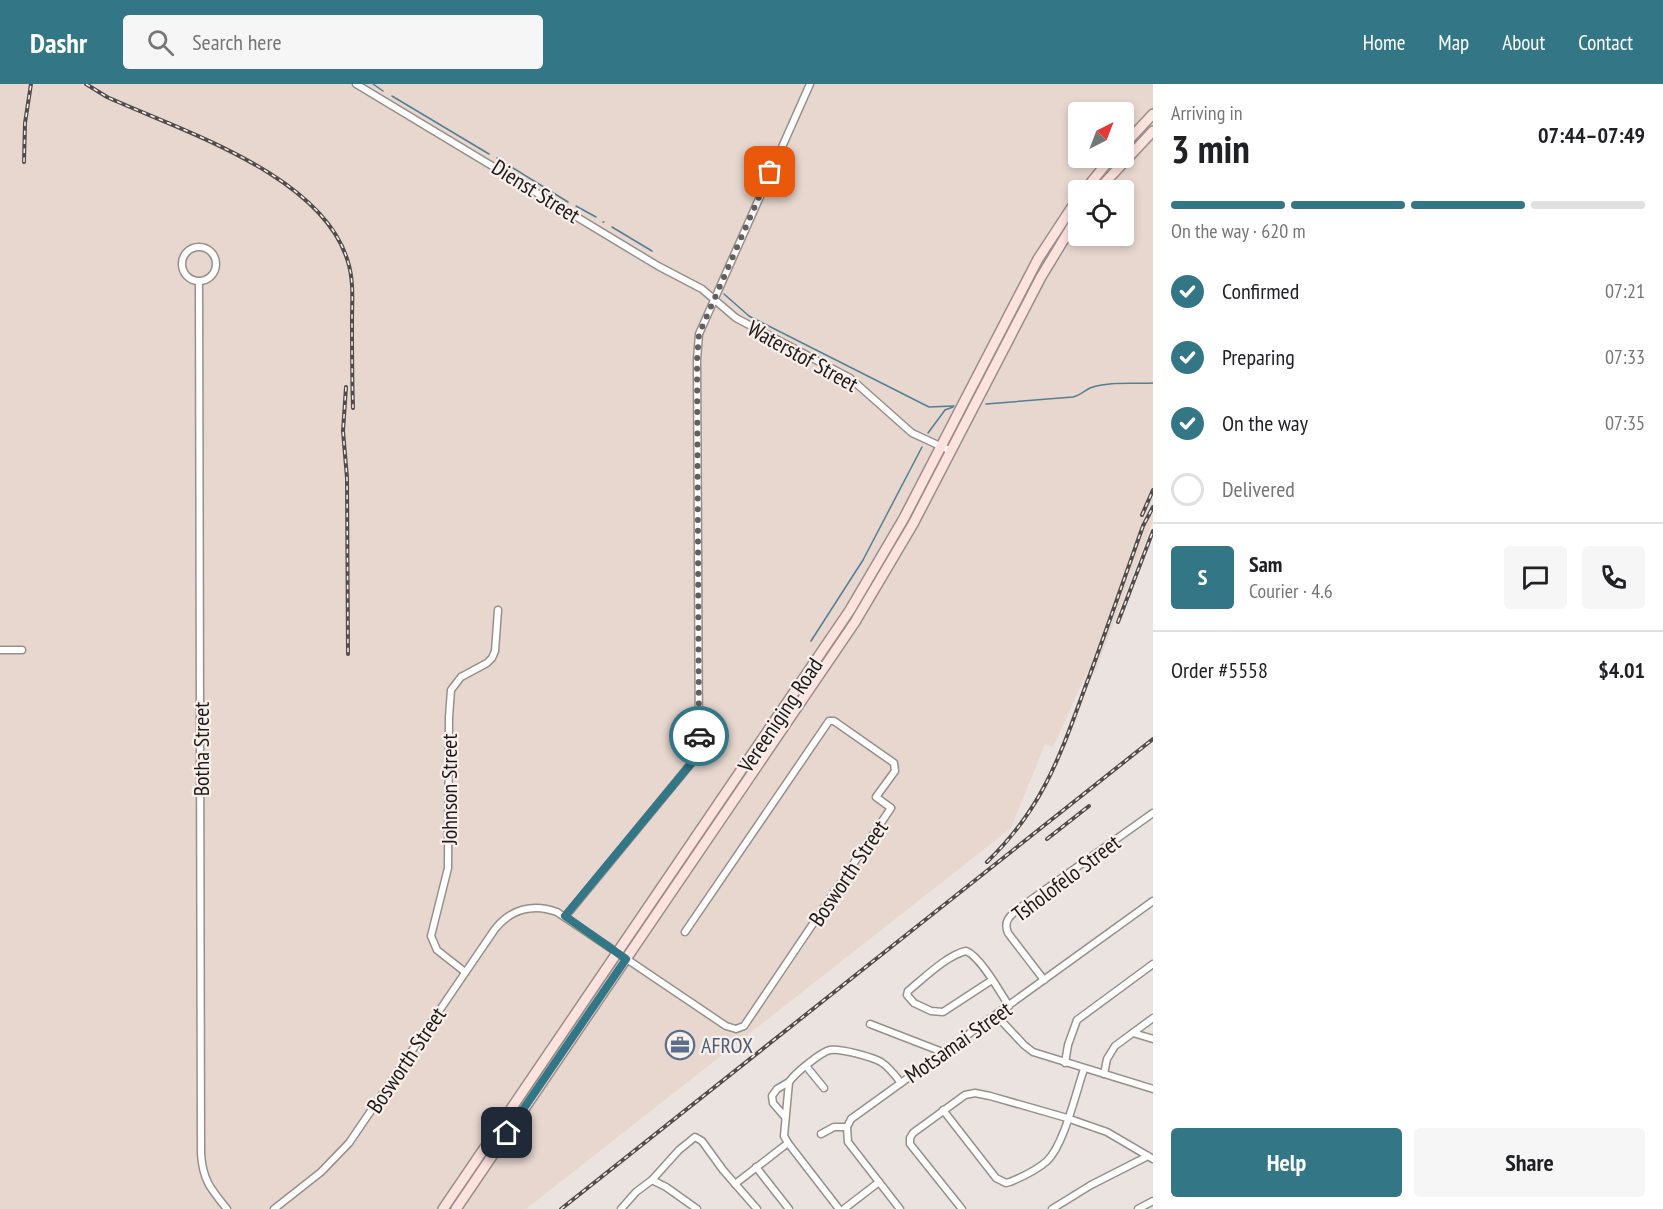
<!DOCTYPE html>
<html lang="en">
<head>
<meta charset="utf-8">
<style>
  :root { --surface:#fff; --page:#f6f6f6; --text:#202124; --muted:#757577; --line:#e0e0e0; --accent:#337786 }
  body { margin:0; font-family:"PT Sans Narrow",sans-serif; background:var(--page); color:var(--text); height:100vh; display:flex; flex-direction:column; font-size:22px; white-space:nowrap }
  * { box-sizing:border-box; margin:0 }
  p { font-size:20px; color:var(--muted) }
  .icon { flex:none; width:33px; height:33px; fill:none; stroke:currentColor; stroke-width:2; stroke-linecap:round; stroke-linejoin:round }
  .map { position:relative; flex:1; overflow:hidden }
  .drawer { display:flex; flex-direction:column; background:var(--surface); width:510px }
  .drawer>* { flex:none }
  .needle { width:39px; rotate:42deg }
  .fabs { position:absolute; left:1068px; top:18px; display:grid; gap:12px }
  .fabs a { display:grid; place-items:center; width:66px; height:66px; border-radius:6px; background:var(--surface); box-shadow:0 3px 9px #0003; font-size:30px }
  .pin { position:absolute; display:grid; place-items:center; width:51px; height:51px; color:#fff; margin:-26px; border-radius:12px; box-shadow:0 3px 9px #0006 }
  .courier { position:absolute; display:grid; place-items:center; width:60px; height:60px; margin:-30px; border:4px solid #337786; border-radius:50%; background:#fff; color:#222; box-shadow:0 2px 8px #0007 }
  .headline em { font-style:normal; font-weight:600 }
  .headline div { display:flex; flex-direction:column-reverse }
  .headline { display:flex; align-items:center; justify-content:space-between; height:102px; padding:0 18px }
  h1 { font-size:39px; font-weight:600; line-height:45px }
  .bar { display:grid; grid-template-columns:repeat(4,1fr); gap:9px 6px; align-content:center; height:72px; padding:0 18px }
  .bar i { height:8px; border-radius:4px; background:var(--line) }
  .bar .on { background:var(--accent) }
  .bar p { grid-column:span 4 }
  .line { display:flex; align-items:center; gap:15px; padding:0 18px; border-top:2px solid var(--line) }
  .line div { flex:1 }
  .round { display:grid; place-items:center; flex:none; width:63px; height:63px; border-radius:6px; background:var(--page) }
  ol { padding:0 18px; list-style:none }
  li { display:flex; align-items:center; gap:18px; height:66px }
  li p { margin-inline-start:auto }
  li .icon { padding:6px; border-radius:50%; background:var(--accent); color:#fff; stroke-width:4 }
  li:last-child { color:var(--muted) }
  li i { width:33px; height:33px; border:3px solid var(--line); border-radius:50% }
  .cta { display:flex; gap:12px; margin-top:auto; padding:12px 18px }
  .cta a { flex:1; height:69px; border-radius:6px; background:var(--accent); color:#fff; font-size:24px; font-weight:600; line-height:69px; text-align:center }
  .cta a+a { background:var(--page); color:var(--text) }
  header { display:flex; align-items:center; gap:36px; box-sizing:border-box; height:84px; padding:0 30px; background:var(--accent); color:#fff }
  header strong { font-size:28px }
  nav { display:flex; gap:33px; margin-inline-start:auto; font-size:21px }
  .search { width:420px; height:54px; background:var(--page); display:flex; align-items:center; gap:15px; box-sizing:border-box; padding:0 21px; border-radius:6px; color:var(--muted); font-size:22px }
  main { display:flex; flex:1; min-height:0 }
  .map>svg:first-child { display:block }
</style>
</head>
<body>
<header>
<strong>Dashr</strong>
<div class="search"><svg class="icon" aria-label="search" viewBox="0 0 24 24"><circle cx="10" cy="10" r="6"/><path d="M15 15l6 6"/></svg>Search here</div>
<nav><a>Home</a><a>Map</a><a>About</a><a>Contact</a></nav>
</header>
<main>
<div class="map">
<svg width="1153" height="1125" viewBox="0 0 1153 1125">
  <rect width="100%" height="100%" fill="#ebe3df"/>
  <path fill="#e7d7cf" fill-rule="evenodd" d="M0 0H1153V437L1094 591 1087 588 1053 663 1045 660 1011 744 526 1125H0ZM1078 28H1124V74H1078ZM1078 106H1124V152H1078Z"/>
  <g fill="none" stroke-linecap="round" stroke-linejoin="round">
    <g stroke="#547e93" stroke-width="1.5">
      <path d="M373 0 383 7"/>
      <path d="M392 12 489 70"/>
      <path d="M497 74 568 118"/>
      <path d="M576 122 596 133"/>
      <path d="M603 138H604"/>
      <path d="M612 143 652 167"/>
      <path d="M724 210 749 232 929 323 954 322"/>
      <path d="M986 320 1073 313C1080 311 1084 307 1090 304 1109 297 1133 300 1153 299"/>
      <path d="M928 349 945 326 953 323"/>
      <path d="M811 557 863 476 922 363"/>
    </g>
    <g stroke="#978f8b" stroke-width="9">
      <g id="street">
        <path d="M356 0 658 182 702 205 736 234 850 294 912 349 951 367"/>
        <circle cx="199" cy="180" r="17"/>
        <path d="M199 198 201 1070C203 1097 211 1105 227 1125"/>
        <path d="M0 566H22"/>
        <path d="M565 833 694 676 699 663 697 276 699 250 810 0"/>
        <path d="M465 888 437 866 431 852 448 784 449 633 451 606 461 593 487 579 492 574 495 567 498 526"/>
        <path d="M992 896 943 928 931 927 914 919 907 911 908 907C923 895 947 871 966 867 980 872 1000 908 1009 922"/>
        <path d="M1044 896 1008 849C1003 837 1010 832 1018 825L1153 729"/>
        <path d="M996 931 1024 961 1033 968 1153 1005"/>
        <path d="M870 940 945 969"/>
        <path d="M1133 949 1153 955"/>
        <path d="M1065 979 1068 961 1077 936 1153 880"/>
        <path d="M806 982 824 1004"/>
        <path d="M1104 990 1107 975 1115 962 1153 934"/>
        <path d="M943 1026 996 1094 1006 1099 1010 1098C1022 1093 1037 1086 1047 1077 1064 1061 1076 1008 1084 985"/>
        <path d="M785 1033 773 1019 772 1012 777 1005 789 998"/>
        <path d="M821 1050 834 1043H847"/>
        <path d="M756 1083 789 1125"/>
        <path d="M652 1096 679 1066 695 1053 702 1057 723 1086 757 1125"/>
        <path d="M735 1100 788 1059"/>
        <path d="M274 1125 321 1088 349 1059 495 845C511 825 533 819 557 828L726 942 736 945 744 942 891 724 876 713 895 687 894 679 834 637H829L685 848"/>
        <path d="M621 1125 636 1108 652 1096 666 1103 697 1125"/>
        <path d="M839 1125 788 1059 784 1052 789 998C795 989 821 968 830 966 840 964 872 973 881 978 889 983 895 991 901 999"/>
        <path d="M844 1125 879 1098"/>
        <path d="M900 1125 848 1058 847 1043 851 1035 1153 817"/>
        <path d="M962 1125 910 1060V1054L913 1049 965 1011 975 1009 990 1012 1067 1034 1107 1048 1153 1075"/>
        <path d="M1052 1125 1091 1101 1148 1072"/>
        <path d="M1138 1125 1153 1117"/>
      </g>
    </g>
    <g stroke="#978f8b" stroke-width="12">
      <g id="secondary">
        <path d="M1124 61 1153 30"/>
        <path d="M1085 106 1111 74"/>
        <path d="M1098 106 1153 47"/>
        <path d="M443 1125 850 526 904 434 1038 175 1078 114"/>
        <path d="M456 1125 855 538 913 440 1041 193 1078 132"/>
      </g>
    </g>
    <use href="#street" stroke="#fff" stroke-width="6"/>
    <use href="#secondary" stroke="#fde2dd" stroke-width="9"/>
    <g stroke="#514c4b" stroke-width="4">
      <g id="rail">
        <path d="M86 0 107 13C182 47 323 91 348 178 354 197 352 218 352 237 352 266 352 295 353 324"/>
        <path d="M24 78 25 39 31 0"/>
        <path d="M346 303 343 347 347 394 348 570"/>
        <path d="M1142 431 1153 406"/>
        <path d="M1118 538 1153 447"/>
        <path d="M1047 755 1089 722"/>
        <path d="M987 778C1043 724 1060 672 1086 601 1106 548 1124 495 1143 442L1153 423"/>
        <path d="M561 1125 1153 655"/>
      </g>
    </g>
    <use href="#rail" stroke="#f9f0ec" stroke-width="1.5" stroke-dasharray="4.5" stroke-linecap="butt"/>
  </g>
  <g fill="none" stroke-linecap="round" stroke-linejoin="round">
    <path stroke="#645f5d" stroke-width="6" stroke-dasharray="0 10.8" d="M699 652 697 276 699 250 770 88"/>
    <path stroke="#337786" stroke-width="8" d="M507 1049 626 875 565 832 694 676 699 663V652"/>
  </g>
  <defs>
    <g id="office-ring" transform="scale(1.5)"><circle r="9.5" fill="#f9f0ec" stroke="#5c6f8a" stroke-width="1.5"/><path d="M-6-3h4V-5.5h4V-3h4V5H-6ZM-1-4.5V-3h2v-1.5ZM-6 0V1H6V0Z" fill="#5c6f8a"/></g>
  </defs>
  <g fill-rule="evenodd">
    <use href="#office-ring" x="680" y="961"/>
  </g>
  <g text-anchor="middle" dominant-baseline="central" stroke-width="4.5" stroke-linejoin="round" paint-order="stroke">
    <g font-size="22" fill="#1b1817" stroke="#f9f0ec">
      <text transform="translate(536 107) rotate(32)">Dienst Street</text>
      <text transform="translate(803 272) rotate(29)">Waterstof Street</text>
      <text transform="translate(780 631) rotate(-56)">Vereeniging Road</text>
      <text transform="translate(201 665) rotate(-90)">Botha Street</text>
      <text transform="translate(449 705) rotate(-90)">Johnson Street</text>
      <text transform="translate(848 789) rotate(-56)">Bosworth Street</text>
      <text transform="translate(1066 794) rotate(-37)">Tsholofelo Street</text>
      <text transform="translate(958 958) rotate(-35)">Motsamai Street</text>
      <text transform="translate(406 976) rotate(-56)">Bosworth Street</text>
    </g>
    <g font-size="22" fill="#4e5e75" stroke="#f9f0ec" text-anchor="start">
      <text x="701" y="961">AFROX</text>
    </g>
  </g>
</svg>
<div class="fabs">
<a><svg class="needle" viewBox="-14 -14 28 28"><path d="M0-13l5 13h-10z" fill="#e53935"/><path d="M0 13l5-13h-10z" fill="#757577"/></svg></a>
<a><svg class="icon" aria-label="locate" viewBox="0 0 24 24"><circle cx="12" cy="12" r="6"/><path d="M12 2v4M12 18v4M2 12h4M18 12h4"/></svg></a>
</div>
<div class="pin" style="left:770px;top:88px;background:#ea580c"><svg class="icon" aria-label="bag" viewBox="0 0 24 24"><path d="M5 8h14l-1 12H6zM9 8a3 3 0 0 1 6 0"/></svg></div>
<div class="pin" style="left:507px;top:1049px;background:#1f2937"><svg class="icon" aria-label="home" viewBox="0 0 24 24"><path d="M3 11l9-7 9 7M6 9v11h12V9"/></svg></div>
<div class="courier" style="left:699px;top:652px"><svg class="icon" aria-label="car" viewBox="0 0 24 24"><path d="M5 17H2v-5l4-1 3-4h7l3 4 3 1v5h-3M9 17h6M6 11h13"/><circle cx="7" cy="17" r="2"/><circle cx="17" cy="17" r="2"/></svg></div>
</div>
<section class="drawer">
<div class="headline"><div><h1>3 min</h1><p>Arriving in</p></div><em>07:44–07:49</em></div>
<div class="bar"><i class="on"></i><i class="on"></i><i class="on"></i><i></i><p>On the way · 620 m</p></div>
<ol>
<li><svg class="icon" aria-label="check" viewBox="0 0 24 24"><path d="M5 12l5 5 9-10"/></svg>Confirmed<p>07:21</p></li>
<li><svg class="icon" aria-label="check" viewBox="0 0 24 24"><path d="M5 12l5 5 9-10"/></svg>Preparing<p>07:33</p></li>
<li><svg class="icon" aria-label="check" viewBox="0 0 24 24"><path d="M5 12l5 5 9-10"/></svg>On the way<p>07:35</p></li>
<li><i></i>Delivered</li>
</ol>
<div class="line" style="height:108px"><b class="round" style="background:var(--accent);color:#fff">S</b><div><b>Sam</b><p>Courier · 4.6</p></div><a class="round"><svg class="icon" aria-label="chat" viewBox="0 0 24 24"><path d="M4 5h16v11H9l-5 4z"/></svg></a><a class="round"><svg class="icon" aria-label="phone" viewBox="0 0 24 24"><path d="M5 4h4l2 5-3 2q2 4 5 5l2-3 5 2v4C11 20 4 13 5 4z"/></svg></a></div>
<div class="line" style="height:78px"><div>Order #5558</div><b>$4.01</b></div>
<div class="cta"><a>Help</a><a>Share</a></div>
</section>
</main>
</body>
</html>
